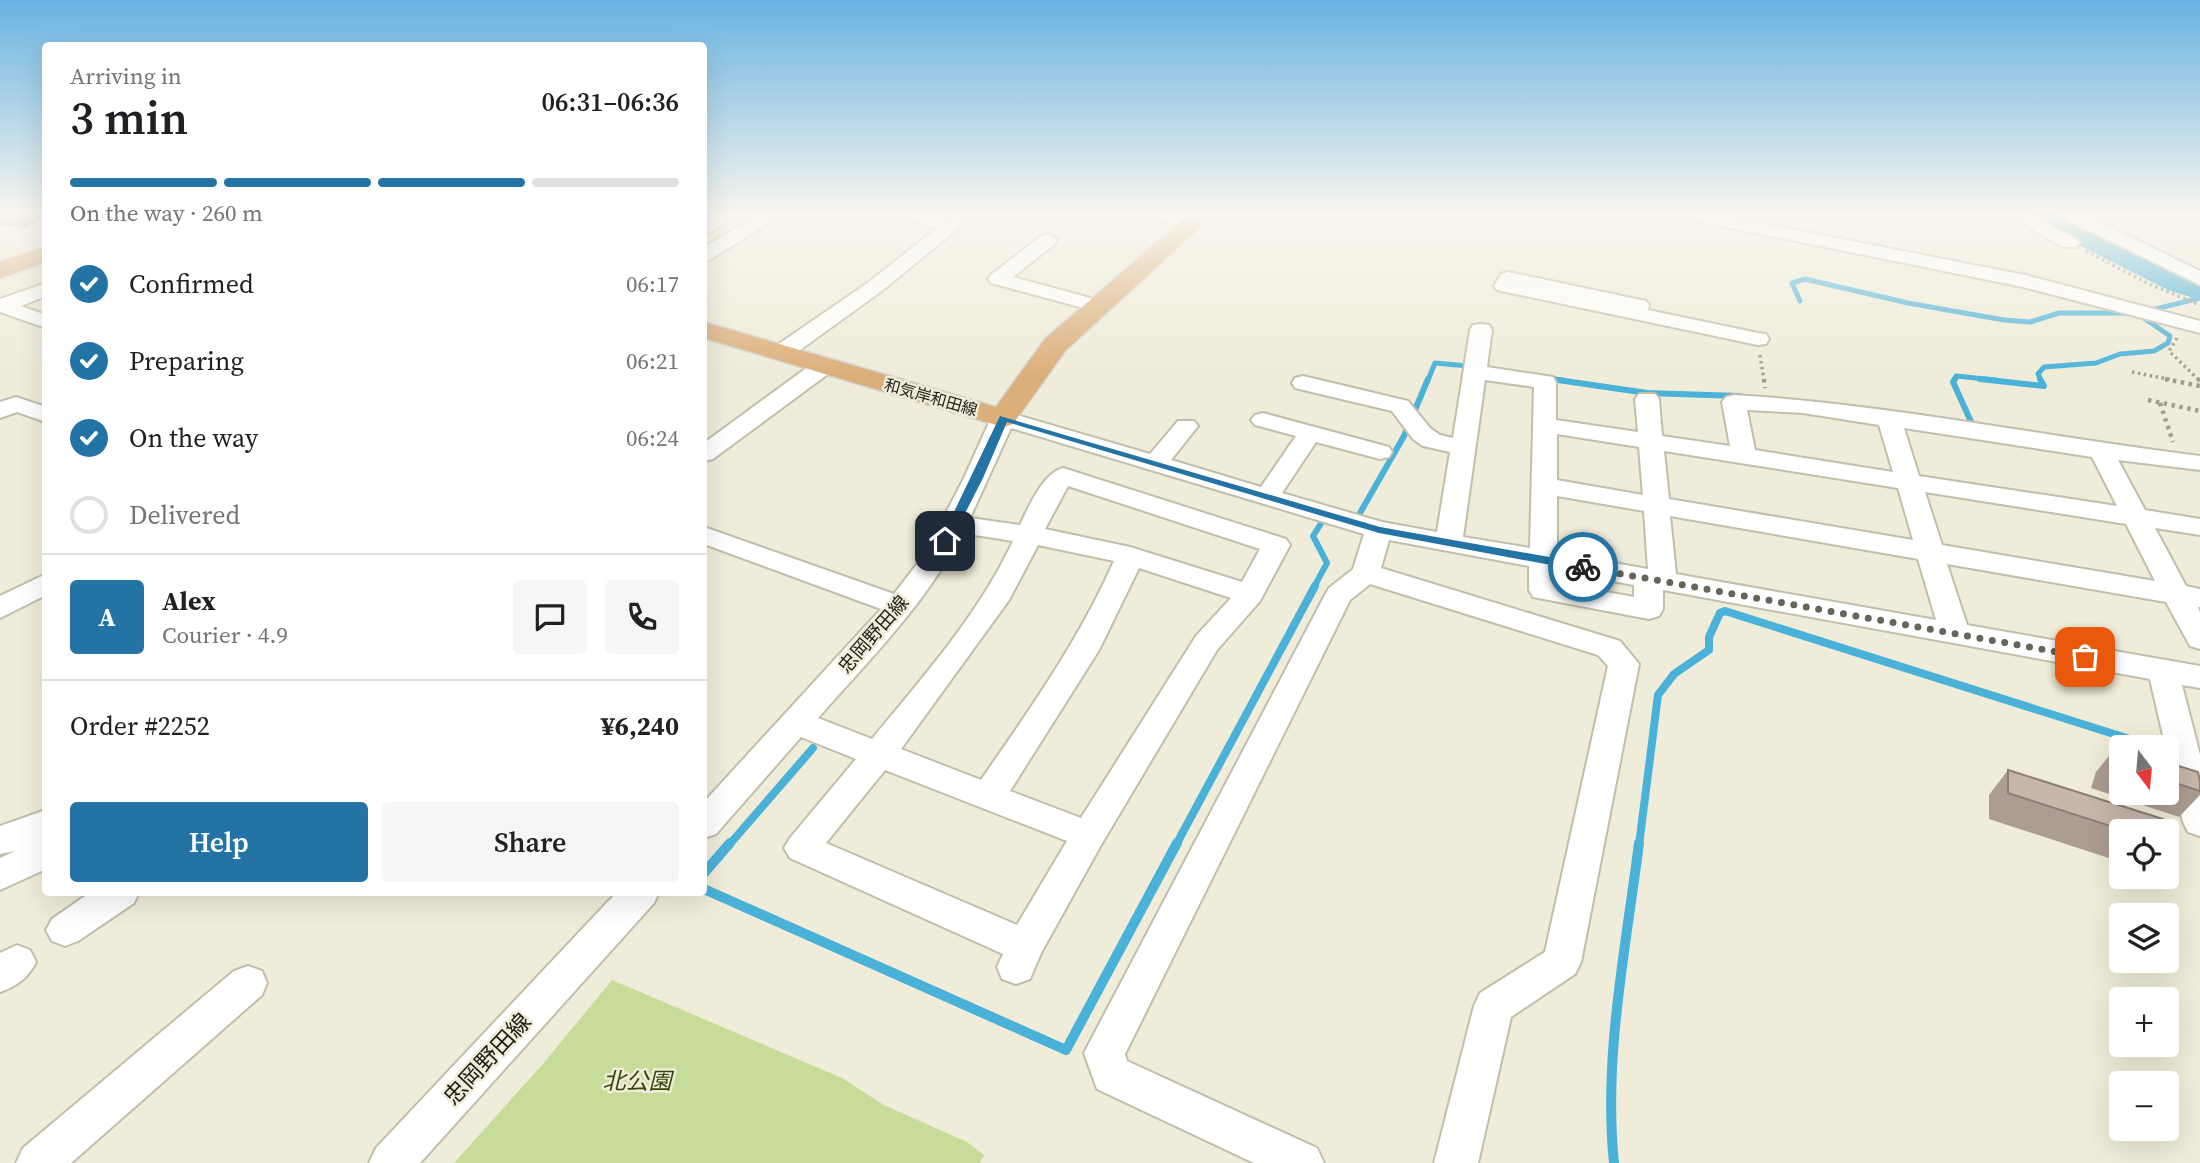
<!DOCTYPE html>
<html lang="en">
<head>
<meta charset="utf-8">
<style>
  :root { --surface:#fff; --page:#f6f6f6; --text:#202124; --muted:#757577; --line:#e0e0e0; --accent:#2374a5 }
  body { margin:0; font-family:"Source Serif 4","Noto Sans JP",serif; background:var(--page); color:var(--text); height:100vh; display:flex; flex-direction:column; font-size:26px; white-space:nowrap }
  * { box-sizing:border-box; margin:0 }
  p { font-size:23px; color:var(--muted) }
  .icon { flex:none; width:38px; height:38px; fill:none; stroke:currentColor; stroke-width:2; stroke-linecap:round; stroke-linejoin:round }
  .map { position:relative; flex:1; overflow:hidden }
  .sheet { position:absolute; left:42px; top:42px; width:665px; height:854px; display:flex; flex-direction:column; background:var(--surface); border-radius:7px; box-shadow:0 7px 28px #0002 }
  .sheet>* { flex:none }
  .needle { width:46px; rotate:164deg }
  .buttons { position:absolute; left:2109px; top:735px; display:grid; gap:14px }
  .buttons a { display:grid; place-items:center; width:70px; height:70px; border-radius:7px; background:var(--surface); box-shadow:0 7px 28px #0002; font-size:35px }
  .pin { position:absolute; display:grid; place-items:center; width:60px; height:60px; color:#fff; margin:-30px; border-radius:14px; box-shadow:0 4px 10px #0006 }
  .courier { position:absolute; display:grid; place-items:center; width:70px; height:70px; margin:-35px; border:5px solid #2374a5; border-radius:50%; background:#fff; color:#222; box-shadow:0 2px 9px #0007 }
  .overview em { font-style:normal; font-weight:600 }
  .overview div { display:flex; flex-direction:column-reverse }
  .overview { display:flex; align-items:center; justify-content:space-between; height:119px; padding:0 28px }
  h1 { font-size:46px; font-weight:600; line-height:52px }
  .bar { display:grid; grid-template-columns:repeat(4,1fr); gap:10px 7px; align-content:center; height:84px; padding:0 28px }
  .bar i { height:9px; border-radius:5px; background:var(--line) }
  .bar .current { background:var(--accent) }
  .bar p { grid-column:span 4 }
  .line { display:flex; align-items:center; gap:18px; padding:0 28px; border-top:2px solid var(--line) }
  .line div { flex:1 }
  .round { display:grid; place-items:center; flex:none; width:74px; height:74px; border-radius:7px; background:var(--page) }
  ol { padding:0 28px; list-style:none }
  li { display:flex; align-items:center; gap:21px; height:77px }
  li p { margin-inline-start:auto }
  li .icon { padding:7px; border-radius:50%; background:var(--accent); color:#fff; stroke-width:4 }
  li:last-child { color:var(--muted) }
  li i { width:38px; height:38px; border:4px solid var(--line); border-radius:50% }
  .primary-button { display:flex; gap:14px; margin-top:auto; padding:14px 28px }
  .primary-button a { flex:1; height:80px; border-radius:7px; background:var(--accent); color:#fff; font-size:28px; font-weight:600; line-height:80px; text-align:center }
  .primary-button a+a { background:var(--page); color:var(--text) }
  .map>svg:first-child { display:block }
</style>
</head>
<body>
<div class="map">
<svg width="2200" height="1163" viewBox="0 0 2200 1163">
  <rect width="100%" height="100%" fill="#efecd9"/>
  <path fill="#c7dc98" d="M612 980 842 1078 884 1105 967 1142 984 1155 980 1163H454L542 1065Z"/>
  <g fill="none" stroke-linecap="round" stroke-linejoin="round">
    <g stroke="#4ab1d9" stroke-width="5">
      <path d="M1800 301 1792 283 1805 279 1908 303 2004 320 2030 322 2059 313H2132"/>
      <path d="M2148 311 2200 298"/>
      <path d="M1546 378 1562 380"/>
      <path d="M1428 380 1435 363 1468 366"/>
      <path d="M1954 380 1956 376 1995 380"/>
      <path d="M2041 380 2038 374 2044 367 2096 363 2120 354 2154 351 2168 343 2170 336 2138 314"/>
    </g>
    <g stroke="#4ab1d9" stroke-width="6">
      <path d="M1551 379 1647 393 1739 396"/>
      <path d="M1955 379 1953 382 1973 426H1969"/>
      <path d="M1980 379 2044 386 2040 379"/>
      <path d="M1360 513 1404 436 1428 379"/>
      <path d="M1314 587 1327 563 1313 536 1322 522"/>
    </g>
    <g stroke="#4ab1d9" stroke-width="8">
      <path d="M729 845 813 748"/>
      <path d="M1176 845 1315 586"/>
      <path d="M1639 845 1658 695 1674 674 1709 650V637L1720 613 1725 611 2155 747"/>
    </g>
    <g stroke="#4ab1d9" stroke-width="10">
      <path d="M704 873 730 843"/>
      <path d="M704 889 1066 1050 1177 843"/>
      <path d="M1614 1163C1603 1057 1626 948 1639 843"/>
    </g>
    <path fill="#4ab1d9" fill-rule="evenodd" d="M2023 213H2058L2200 281V300L2168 290 2027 219Z"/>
    <g stroke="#c2beac" stroke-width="4">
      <g id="minor">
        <path d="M718 213H740L711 232 704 233V221Z"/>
        <path d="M763 213H785L711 259 704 261V247Z"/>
        <path d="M905 213H925L948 220 957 213H977L883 290 789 358H773L770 353 773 348 869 282 937 228 907 219Z"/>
        <path d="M1140 213H1172L1199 219 1201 223 1192 229 1143 217Z"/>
        <path d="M1673 213H1709L2025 275 2200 321V333L2023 287 1682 218Z"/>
        <path d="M2004 213H2027L2077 239 2080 243 2077 247H2063Z"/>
        <path d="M2058 213H2081L2200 271V285L2061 217Z"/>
        <path d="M1048 234 1057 240 1055 244 1013 277 1105 302 1108 306 1105 310 1098 312 991 283 988 279 991 275 1041 236Z"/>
        <path d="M1508 272 1646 301 1649 305 1648 310 1758 333 1766 334 1769 339 1766 344 1758 345 1497 290 1494 286 1501 274Z"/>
        <path d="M46 283V296L21 306 46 315V328L0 312V299Z"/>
        <path d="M1481 324 1489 325 1492 330 1487 367 1553 377 1556 382V420L1638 432 1635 399 1639 394H1655L1659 399 1662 436 1730 446 1722 402 1726 397 1734 395C1890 404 2044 437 2200 456V470L2118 460 2145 510 2200 519V535L2155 528 2186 586 2200 589V607H2198L2200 612V649L2190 646 2166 602 1947 564 1967 625 2200 666V688L2182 685 2200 755V836L2188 832 2183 822 2150 679 1663 590V609L1659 616 1649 619 1533 597 1529 590V566L1389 540 1381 568 1620 641 1639 664 1581 962 1575 974 1511 1017 1478 1163H1434L1474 1006 1480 993 1545 952 1608 666 1598 655 1370 584 1350 600 1125 1054 1127 1061 1317 1148 1324 1163H1254L1097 1089 1084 1053 1325 595 1329 588 1353 569 1364 534 1011 428 970 518 1020 525C1029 507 1042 474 1063 468L1286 539 1290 545 1260 601 1217 650 1101 845 1041 953 1030 979 1016 984 1002 979 997 967 1003 954 790 858 784 848 790 838 856 759 801 737 716 834 704 838V802L881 609 704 544V527L894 594 924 555 964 478 991 418 995 413 1003 411 1150 454 1178 421H1194L1198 426 1171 460 1261 487 1296 436 1255 425 1251 420 1255 415 1263 413 1389 447 1392 452 1389 457 1380 459 1316 442 1282 493 1382 522 1437 532 1450 452 1423 446 1413 439 1392 411 1295 388 1292 383 1295 378 1303 376 1408 401 1431 429 1440 435 1453 438 1470 330 1473 325ZM1485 380 1534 387 1530 548 1463 537ZM1747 410 1803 413 1879 425 1893 472 1755 450ZM1904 428 2092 457 2117 506 1919 476ZM1557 434 1639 447 1643 495 1557 480ZM1664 451 1898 488 1913 540 1669 499ZM1068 486 1260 549 1242 582 1130 547 1045 529ZM1925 492 2126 524 2155 581 1942 545ZM1557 496 1644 511 1648 569 1557 553ZM1670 516 1918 559 1936 620 1676 574ZM962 533 1013 541C979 614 923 677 872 739L818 718C869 660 927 603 962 533ZM1038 545 1114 561C1079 640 1030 709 981 780L901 749 1009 600ZM1139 568 1231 598 1196 636 1081 818 1010 791 1099 650ZM1557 571 1634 585V597L1557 583ZM885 770 1067 841 1017 925 826 843Z"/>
        <path d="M824 359 832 361 835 366 832 371 713 459 704 461V443L816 361Z"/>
        <path d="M16 397 46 407V422L17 412 0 418V402Z"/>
        <path d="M46 574V595L0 618V596Z"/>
        <path d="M43 811 46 812V869L0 890V858L15 851 0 854V826Z"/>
        <path d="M91 892H139L134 903 78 941 65 946 52 941 46 930 52 919Z"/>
        <path d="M617 892H659L654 903 420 1163H369L376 1148Z"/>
        <path d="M17 945 30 950 36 962C28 978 17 986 0 992V953Z"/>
        <path d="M248 966 262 971 267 983 262 995 71 1163H16L23 1148 234 971Z"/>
      </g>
    </g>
    <g stroke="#d2d2d0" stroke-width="3">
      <g id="major">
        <path d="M1191 213H1215L1065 351 1013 424 1003 427 993 424 704 338V322L996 407 1045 339Z"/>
        <path d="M46 246V262L0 278V262Z"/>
      </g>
    </g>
    <g stroke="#a19e90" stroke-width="3.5" stroke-dasharray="2.5 3.5" stroke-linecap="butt">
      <path d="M2086 251 2149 284 2200 305"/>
      <path d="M2177 338 2169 351 2199 380"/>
      <path d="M1760 355 1764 380"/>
      <path d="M2132 372 2173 380"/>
    </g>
    <g stroke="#a19e90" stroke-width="4.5" stroke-dasharray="3.5 4.5" stroke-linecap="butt">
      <path d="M1764 379 1765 388"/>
      <path d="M2165 379 2200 386"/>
      <path d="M2198 379 2200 381"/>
      <path d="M2148 400 2200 411"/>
      <path d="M2160 403 2173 442"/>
    </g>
    <use href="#minor" fill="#fff" fill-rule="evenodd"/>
    <use href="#major" fill="#dcae79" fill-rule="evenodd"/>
  </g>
  <g fill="#ac9d92">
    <path d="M0 213H46L25 228 0 225Z"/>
    <path d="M2117 746 2121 748V793H2166V762L2200 781V795L2179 817 2091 788 2096 772Z"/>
    <path d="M2008 770 2165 831H2121V862L1989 819V795Z"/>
  </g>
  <path fill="#8c7f77" d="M19 213H46V218L25 228 16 214Z"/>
  <g fill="#c8b6aa" stroke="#8c7f77" stroke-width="2">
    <path d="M2117 746 2121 748V765L2112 763Z"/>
    <path d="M2166 762 2198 772 2200 781V791L2166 780Z"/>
    <path d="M2008 770 2163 819 2165 831H2126L2008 793Z"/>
  </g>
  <linearGradient id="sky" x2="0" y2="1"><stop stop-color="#69b3e2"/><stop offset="0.57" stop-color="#f8f6ee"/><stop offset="1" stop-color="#f8f6ee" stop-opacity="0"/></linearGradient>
  <rect width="2200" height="376" fill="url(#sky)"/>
  <path fill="#2374a5" d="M1000 416 1380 527 1583 563 1588 567 1583 571 1379 533 1007 422 983 478 951 541 941 543 940 541Z"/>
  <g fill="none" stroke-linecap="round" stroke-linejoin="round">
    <path stroke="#67655a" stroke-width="7" stroke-dasharray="0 12.6" d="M1583 567 2085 657"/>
  </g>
  <g text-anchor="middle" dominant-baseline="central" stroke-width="5" stroke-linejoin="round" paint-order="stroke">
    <g font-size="16" fill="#1e1d16" stroke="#efecd9">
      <text transform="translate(931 397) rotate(16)">和気岸和田線</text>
    </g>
    <g font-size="19" fill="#1e1d16" stroke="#efecd9">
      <text transform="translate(873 634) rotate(-49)">忠岡野田線</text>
    </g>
    <g font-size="23" fill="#1e1d16" stroke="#efecd9">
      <text transform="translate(487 1059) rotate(-47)">忠岡野田線</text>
    </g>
    <g font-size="23" font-style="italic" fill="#374506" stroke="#efecd9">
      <text x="637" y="1081">北公園</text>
    </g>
  </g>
</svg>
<div class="buttons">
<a><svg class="needle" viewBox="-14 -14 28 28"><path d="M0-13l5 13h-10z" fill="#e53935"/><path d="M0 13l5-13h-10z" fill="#757577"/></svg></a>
<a><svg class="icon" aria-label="locate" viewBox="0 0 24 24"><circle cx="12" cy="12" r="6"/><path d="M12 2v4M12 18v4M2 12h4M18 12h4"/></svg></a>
<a><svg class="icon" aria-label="layers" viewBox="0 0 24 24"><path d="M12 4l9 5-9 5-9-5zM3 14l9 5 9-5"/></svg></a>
<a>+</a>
<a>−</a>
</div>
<div class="pin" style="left:2085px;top:657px;background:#ea580c"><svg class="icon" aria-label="bag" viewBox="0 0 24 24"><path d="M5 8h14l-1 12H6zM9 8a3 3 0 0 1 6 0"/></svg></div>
<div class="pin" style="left:945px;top:541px;background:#1f2937"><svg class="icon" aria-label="home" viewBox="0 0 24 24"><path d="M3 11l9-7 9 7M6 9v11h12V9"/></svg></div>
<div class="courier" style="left:1583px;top:567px"><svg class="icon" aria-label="bike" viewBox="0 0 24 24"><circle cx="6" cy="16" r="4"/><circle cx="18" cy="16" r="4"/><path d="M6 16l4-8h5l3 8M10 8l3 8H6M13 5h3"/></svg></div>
<section class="sheet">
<div class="overview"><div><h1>3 min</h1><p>Arriving in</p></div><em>06:31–06:36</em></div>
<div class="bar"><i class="current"></i><i class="current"></i><i class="current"></i><i></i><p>On the way · 260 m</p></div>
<ol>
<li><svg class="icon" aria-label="check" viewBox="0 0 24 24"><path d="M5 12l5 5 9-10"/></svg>Confirmed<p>06:17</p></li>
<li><svg class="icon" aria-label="check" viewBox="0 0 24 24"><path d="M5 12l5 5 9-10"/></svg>Preparing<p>06:21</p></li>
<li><svg class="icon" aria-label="check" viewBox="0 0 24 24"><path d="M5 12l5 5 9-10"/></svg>On the way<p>06:24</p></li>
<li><i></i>Delivered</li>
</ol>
<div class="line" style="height:126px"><b class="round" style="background:var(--accent);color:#fff">A</b><div><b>Alex</b><p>Courier · 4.9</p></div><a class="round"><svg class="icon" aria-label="chat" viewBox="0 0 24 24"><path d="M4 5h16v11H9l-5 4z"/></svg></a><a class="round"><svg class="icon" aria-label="phone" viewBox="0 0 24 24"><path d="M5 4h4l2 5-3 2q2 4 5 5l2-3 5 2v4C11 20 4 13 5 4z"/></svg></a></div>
<div class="line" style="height:91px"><div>Order #2252</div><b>¥6,240</b></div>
<div class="primary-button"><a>Help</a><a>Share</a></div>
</section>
</div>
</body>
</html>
